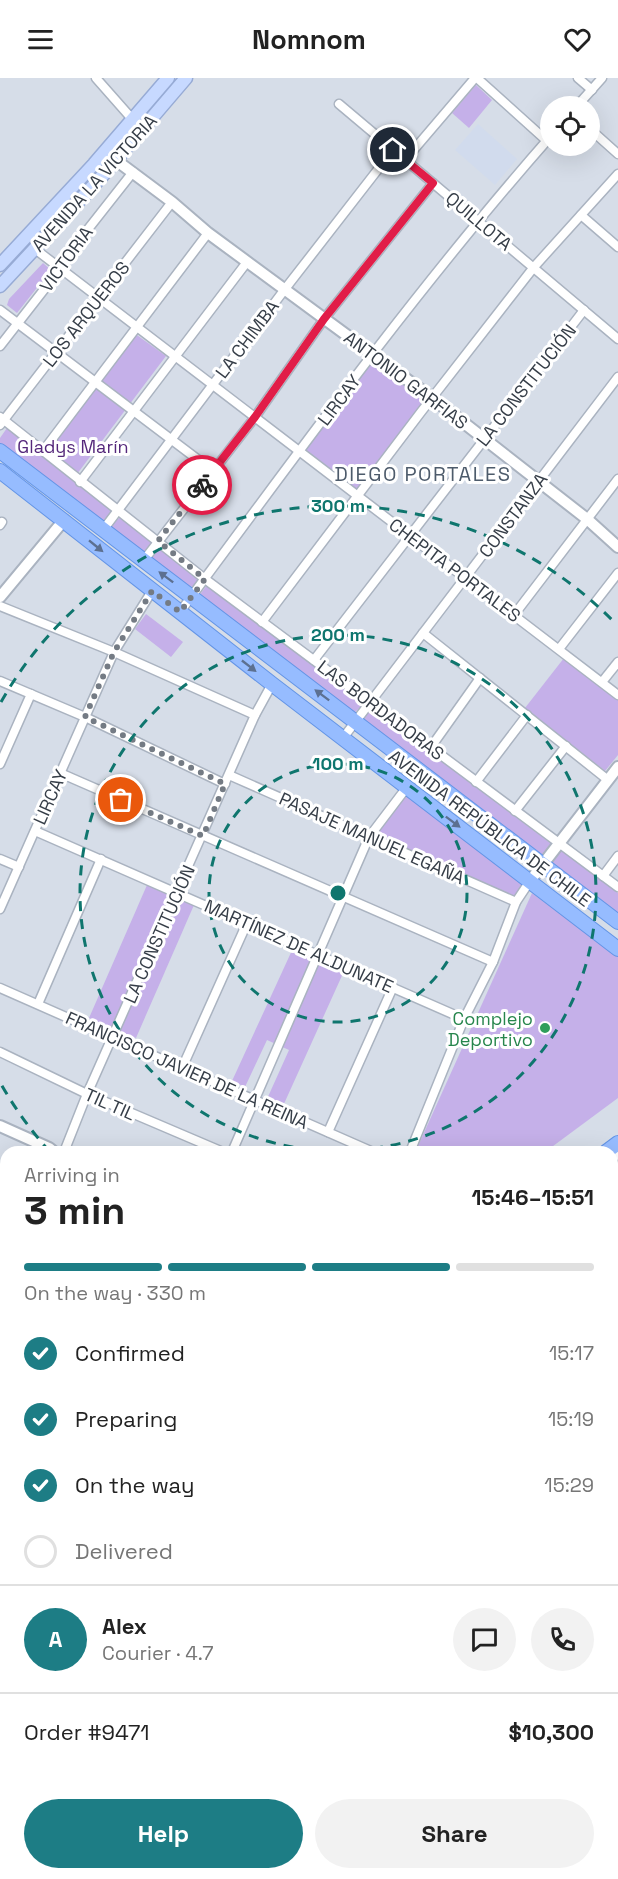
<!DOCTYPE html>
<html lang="en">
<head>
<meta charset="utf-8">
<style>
  :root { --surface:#fff; --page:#f2f2f2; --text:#222; --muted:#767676; --line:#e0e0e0; --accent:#1d7d85 }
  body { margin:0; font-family:"Space Grotesk",sans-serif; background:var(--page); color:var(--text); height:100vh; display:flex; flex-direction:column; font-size:22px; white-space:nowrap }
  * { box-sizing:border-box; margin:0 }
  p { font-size:20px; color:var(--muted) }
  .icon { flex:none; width:33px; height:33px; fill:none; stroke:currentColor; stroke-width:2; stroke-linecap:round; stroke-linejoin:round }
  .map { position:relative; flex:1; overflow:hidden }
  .drawer { position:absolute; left:0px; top:1068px; width:618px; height:734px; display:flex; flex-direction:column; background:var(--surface); border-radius:18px 18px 0 0; box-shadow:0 6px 24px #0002 }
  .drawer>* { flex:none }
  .fabs { position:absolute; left:540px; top:18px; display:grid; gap:12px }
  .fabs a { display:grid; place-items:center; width:60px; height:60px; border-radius:50%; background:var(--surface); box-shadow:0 6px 24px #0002; font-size:30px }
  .pin { position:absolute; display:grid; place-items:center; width:51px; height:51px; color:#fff; margin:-26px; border:3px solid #fff; border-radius:50%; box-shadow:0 2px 6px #0007 }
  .courier { position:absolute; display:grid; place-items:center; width:60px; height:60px; margin:-30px; border:4px solid #e11d48; border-radius:50%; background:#fff; color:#222; box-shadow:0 2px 8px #0007 }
  .summary em { font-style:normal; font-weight:700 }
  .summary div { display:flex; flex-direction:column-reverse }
  .summary { display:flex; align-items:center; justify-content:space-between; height:102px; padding:0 24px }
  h1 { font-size:39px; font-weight:700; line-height:45px }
  .bar { display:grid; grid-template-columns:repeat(4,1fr); gap:9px 6px; align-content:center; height:72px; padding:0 24px }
  .bar i { height:8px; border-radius:4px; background:var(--line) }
  .bar .active { background:var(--accent) }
  .bar p { grid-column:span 4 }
  .line { display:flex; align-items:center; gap:15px; padding:0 24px; border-top:2px solid var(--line) }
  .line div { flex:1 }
  .round { display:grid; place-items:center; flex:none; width:63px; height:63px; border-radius:32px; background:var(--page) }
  ol { padding:0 24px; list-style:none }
  li { display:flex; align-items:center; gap:18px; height:66px }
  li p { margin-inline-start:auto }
  li .icon { padding:6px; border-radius:50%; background:var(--accent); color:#fff; stroke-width:4 }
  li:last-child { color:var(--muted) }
  li i { width:33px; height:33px; border:3px solid var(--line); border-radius:50% }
  .action { display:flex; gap:12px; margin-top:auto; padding:12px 24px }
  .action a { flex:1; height:69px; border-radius:36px; background:var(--accent); color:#fff; font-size:24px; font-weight:700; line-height:69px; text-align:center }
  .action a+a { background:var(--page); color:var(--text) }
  header { display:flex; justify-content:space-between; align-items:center; height:78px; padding:0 24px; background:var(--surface); font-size:27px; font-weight:700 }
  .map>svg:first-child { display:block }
</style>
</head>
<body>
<header><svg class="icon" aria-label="menu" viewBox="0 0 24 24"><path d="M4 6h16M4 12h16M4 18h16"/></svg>Nomnom<svg class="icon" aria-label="heart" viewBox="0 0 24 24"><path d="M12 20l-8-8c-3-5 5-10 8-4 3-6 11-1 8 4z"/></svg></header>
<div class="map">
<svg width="618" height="1801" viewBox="0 0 618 1801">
  <rect width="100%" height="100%" fill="#e8ecf4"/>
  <path fill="#d6dde8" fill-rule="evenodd" d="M0 0H618V1801H0ZM550 28H590V68H550ZM6 1074H612V1796H6Z"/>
  <path fill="#d1dbed" d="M478 46 517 81 495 107 455 72Z"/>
  <g fill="#c5b0e9">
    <path d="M476 7 492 22 469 50 452 35Z"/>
    <path d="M43 185 51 192 17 235 7 227 9 221Z"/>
    <path d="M134 255 166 278 74 400 43 374Z"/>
    <path d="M374 280 430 321 359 418 301 374Z"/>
    <path d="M7 350 112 433 103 446 0 368V360Z"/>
    <path d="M120 439 152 464 142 477 109 451Z"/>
    <path d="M160 469 200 501 189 512 150 481Z"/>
    <path d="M207 507 365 625 353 636 198 519Z"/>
    <path d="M146 536 183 564 171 579 135 551Z"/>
    <path d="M564 580 618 622V677L605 693 525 630Z"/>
    <path d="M370 629 553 767 541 778 362 641Z"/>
    <path d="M408 716 524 805 514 820 375 759Z"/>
    <path d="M561 772 618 815V839L549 785Z"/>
    <path d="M147 807 194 827 136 960 89 940Z"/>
    <path d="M532 815 618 879V1020L545 1074H426L418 1068Z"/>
    <path d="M294 868 345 891 283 1028 267 1021 289 972 267 962 245 1009 232 1003Z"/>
  </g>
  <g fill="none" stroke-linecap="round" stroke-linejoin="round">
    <g stroke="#aab3c0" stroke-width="11">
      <g id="minor">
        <path d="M96 0 133 42"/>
        <path d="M477 0 547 63"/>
        <path d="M578 0 592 12"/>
        <path d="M339 26 618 261"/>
        <path d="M577 28 602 0"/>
        <path d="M590 51 618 76"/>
        <path d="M405 82 475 0"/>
        <path d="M581 137 618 169"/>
        <path d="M35 171 618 617"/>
        <path d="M0 232 213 393"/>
        <path d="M0 268 46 209 59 188 133 94"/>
        <path d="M0 339 205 501 618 809"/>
        <path d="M0 347 172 124"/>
        <path d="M43 373 208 155"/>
        <path d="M80 404 247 184"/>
        <path d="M0 447 2 444"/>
        <path d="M103 452 285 211 393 72"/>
        <path d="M144 482 255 339 324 241 433 105"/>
        <path d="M0 528 114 574 255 637"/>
        <path d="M180 534C299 373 418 209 550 59"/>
        <path d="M514 537 618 401"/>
        <path d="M262 544 421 334 534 189 618 96"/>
        <path d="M423 555 608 702"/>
        <path d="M559 571 618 495"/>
        <path d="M314 582 584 232"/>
        <path d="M0 603 85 639 225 706"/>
        <path d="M602 604 618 584"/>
        <path d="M343 660 618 299"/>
        <path d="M431 669 480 600"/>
        <path d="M0 686 31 616"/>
        <path d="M60 695 493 884"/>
        <path d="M229 697 516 824"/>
        <path d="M476 704 527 637"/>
        <path d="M515 733 566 668"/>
        <path d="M35 753 464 941"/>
        <path d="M0 781 19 789"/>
        <path d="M603 798 618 778"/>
        <path d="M0 831 114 574 152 513"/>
        <path d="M0 910 373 1074"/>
        <path d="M38 926 101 781"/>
        <path d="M0 974 87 1016 223 1074"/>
        <path d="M182 990 247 845"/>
        <path d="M328 1054 393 909"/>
        <path d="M64 1074 87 1016 255 637 272 606"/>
        <path d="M232 1074 369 759 407 709"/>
        <path d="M410 1074 464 941 493 884 516 824 530 803"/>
        <path d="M612 1081 618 1076"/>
        <path d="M612 1096 618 1105"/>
        <path d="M0 1169 6 1172"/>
        <path d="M0 1215 6 1201"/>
        <path d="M0 1234 6 1237"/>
        <path d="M0 1301 6 1303"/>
        <path d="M0 1370 6 1356"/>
        <path d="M612 1411 618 1418"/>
        <path d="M612 1468 618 1464"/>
        <path d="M0 1473 6 1476"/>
        <path d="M612 1528 618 1523"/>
        <path d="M0 1604 6 1612"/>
        <path d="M612 1609 618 1616"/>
        <path d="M0 1692 6 1700"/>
        <path d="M612 1699 618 1706"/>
        <path d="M612 1793 618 1800"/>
        <path d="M78 1796 82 1801"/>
        <path d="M151 1796 155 1801"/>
        <path d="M237 1796 241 1801"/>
        <path d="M386 1796 391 1801"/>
        <path d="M454 1796 459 1801"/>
        <path d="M529 1796 533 1801"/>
        <path d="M300 1801 307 1796"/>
      </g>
    </g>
    <g stroke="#aab3c0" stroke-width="14">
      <g id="tertiary">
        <path d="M105 74 172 124 208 155 432 320 587 441 618 469"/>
        <path d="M0 519 64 442"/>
        <path d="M530 803 618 689"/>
        <path d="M0 1048 49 1070 54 1074"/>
      </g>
    </g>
    <g stroke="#97abd5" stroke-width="15">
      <g id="secondary">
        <path d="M0 187 94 86 168 0"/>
        <path d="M0 208 104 96 186 0"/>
        <path d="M612 1747 618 1742"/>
        <path d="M548 1801 555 1796"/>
      </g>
    </g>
    <g stroke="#6495e6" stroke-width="16">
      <g id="primary">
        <path d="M0 373 618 844"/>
        <path d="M0 393 272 606 618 871"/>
        <path d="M606 1074 618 1065"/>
        <path d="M0 1555 6 1550"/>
      </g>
    </g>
    <use href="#minor" stroke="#fff" stroke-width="8"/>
    <use href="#tertiary" stroke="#fff" stroke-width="10"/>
    <use href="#secondary" stroke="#c7d9ff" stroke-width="12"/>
    <use href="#primary" stroke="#96bcff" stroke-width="14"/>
  </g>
  <defs><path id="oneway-solid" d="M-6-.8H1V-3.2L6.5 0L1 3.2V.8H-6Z" transform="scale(1.5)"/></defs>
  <g fill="#5c7091">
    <use href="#oneway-solid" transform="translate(96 468) rotate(39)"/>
    <use href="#oneway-solid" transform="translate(166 499) rotate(-143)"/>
    <use href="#oneway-solid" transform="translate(249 588) rotate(38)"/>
    <use href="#oneway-solid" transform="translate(322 617) rotate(-143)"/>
    <use href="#oneway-solid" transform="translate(453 744) rotate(37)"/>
  </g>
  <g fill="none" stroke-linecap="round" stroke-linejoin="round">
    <path stroke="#747b84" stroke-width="6" stroke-dasharray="0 10.8" d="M121 722 203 758 225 706 85 639 114 574 152 513 180 534 205 501 158 463 202 407"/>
    <path stroke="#e11d48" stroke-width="8" d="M202 407 255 339 324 241 433 105 393 72"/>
  </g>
  <g fill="none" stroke="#0f766e" stroke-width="3" stroke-dasharray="10 8">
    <circle cx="338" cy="815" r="129"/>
    <circle cx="338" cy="815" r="258"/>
    <path d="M50 1074A387 387 0 0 1 1 1006M1 624A387 387 0 0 1 616 546"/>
  </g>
  <circle fill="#2e9e5b" stroke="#fff" stroke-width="2" cx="545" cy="950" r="6"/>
  <g text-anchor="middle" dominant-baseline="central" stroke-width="6" stroke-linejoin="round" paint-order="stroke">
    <g font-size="18" fill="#363e48" stroke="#fff">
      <text transform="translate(94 105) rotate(-48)">AVENIDA LA VICTORIA</text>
      <text transform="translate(479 143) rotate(40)">QUILLOTA</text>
      <text transform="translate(66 181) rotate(-54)">VICTORIA</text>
      <text transform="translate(86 236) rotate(-52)">LOS ARQUEROS</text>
      <text transform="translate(247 261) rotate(-53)">LA CHIMBA</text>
      <text transform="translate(406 302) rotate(37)">ANTONIO GARFIAS</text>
      <text transform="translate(526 307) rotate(-52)">LA CONSTITUCIÓN</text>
      <text transform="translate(339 322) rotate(-53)">LIRCAY</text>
      <text transform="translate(513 437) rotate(-53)">CONSTANZA</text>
      <text transform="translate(455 492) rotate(37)">CHEPITA PORTALES</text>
      <text transform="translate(381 632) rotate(37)">LAS BORDADORAS</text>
      <text transform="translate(50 719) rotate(-66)">LIRCAY</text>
      <text transform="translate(490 750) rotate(37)">AVENIDA REPÚBLICA DE CHILE</text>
      <text transform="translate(372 760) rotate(24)">PASAJE MANUEL EGAÑA</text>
      <text transform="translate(159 856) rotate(-66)">LA CONSTITUCIÓN</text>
      <text transform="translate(299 868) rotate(24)">MARTÍNEZ DE ALDUNATE</text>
      <text transform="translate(187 992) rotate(24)">FRANCISCO JAVIER DE LA REINA</text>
      <text transform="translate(110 1026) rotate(24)">TIL TIL</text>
    </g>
    <g font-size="18" fill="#55287b" stroke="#fff">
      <text x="73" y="368">Gladys Marín</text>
    </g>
    <g font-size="18" fill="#27864d" stroke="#fff" text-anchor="end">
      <text x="533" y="940">Complejo<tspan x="533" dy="21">Deportivo</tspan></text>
    </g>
    <g font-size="20" letter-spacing="1.5" fill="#4d5b6b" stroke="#fff">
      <text x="423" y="396">DIEGO PORTALES</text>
    </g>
  </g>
  <circle cx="338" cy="815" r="9" fill="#0f766e" stroke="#fff" stroke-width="3"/>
  <g font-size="18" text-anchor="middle" font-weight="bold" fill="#0f766e" stroke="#fff" stroke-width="6" stroke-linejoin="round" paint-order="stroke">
    <text x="338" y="434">300 m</text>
    <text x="338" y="563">200 m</text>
    <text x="338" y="692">100 m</text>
  </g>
</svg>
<div class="fabs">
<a><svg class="icon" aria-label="locate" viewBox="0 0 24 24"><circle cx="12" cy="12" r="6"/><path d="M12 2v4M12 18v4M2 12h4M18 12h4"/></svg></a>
</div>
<div class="pin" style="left:121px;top:722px;background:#ea580c"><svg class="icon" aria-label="bag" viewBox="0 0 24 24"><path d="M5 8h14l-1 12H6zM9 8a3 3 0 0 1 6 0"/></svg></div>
<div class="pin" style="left:393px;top:72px;background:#1f2937"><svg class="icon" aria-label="home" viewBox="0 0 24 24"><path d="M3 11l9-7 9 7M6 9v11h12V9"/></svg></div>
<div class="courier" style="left:202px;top:407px"><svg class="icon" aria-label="bike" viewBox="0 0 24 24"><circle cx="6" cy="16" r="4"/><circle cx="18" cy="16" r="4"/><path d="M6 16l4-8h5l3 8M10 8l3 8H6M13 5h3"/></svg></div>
<section class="drawer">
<div class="summary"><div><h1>3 min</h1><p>Arriving in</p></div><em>15:46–15:51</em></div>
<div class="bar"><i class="active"></i><i class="active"></i><i class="active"></i><i></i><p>On the way · 330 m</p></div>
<ol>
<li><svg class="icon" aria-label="check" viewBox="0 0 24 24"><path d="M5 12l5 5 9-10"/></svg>Confirmed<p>15:17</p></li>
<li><svg class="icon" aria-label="check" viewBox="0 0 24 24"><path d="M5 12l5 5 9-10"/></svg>Preparing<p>15:19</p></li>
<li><svg class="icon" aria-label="check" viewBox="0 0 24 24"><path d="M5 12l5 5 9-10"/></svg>On the way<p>15:29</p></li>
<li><i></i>Delivered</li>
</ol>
<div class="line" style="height:108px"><b class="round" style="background:var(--accent);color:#fff">A</b><div><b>Alex</b><p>Courier · 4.7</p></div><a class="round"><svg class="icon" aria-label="chat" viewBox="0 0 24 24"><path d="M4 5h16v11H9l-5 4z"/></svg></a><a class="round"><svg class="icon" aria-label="phone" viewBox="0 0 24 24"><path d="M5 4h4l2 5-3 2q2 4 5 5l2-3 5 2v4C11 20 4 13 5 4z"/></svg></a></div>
<div class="line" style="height:78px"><div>Order #9471</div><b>$10,300</b></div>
<div class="action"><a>Help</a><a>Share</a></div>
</section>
</div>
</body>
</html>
